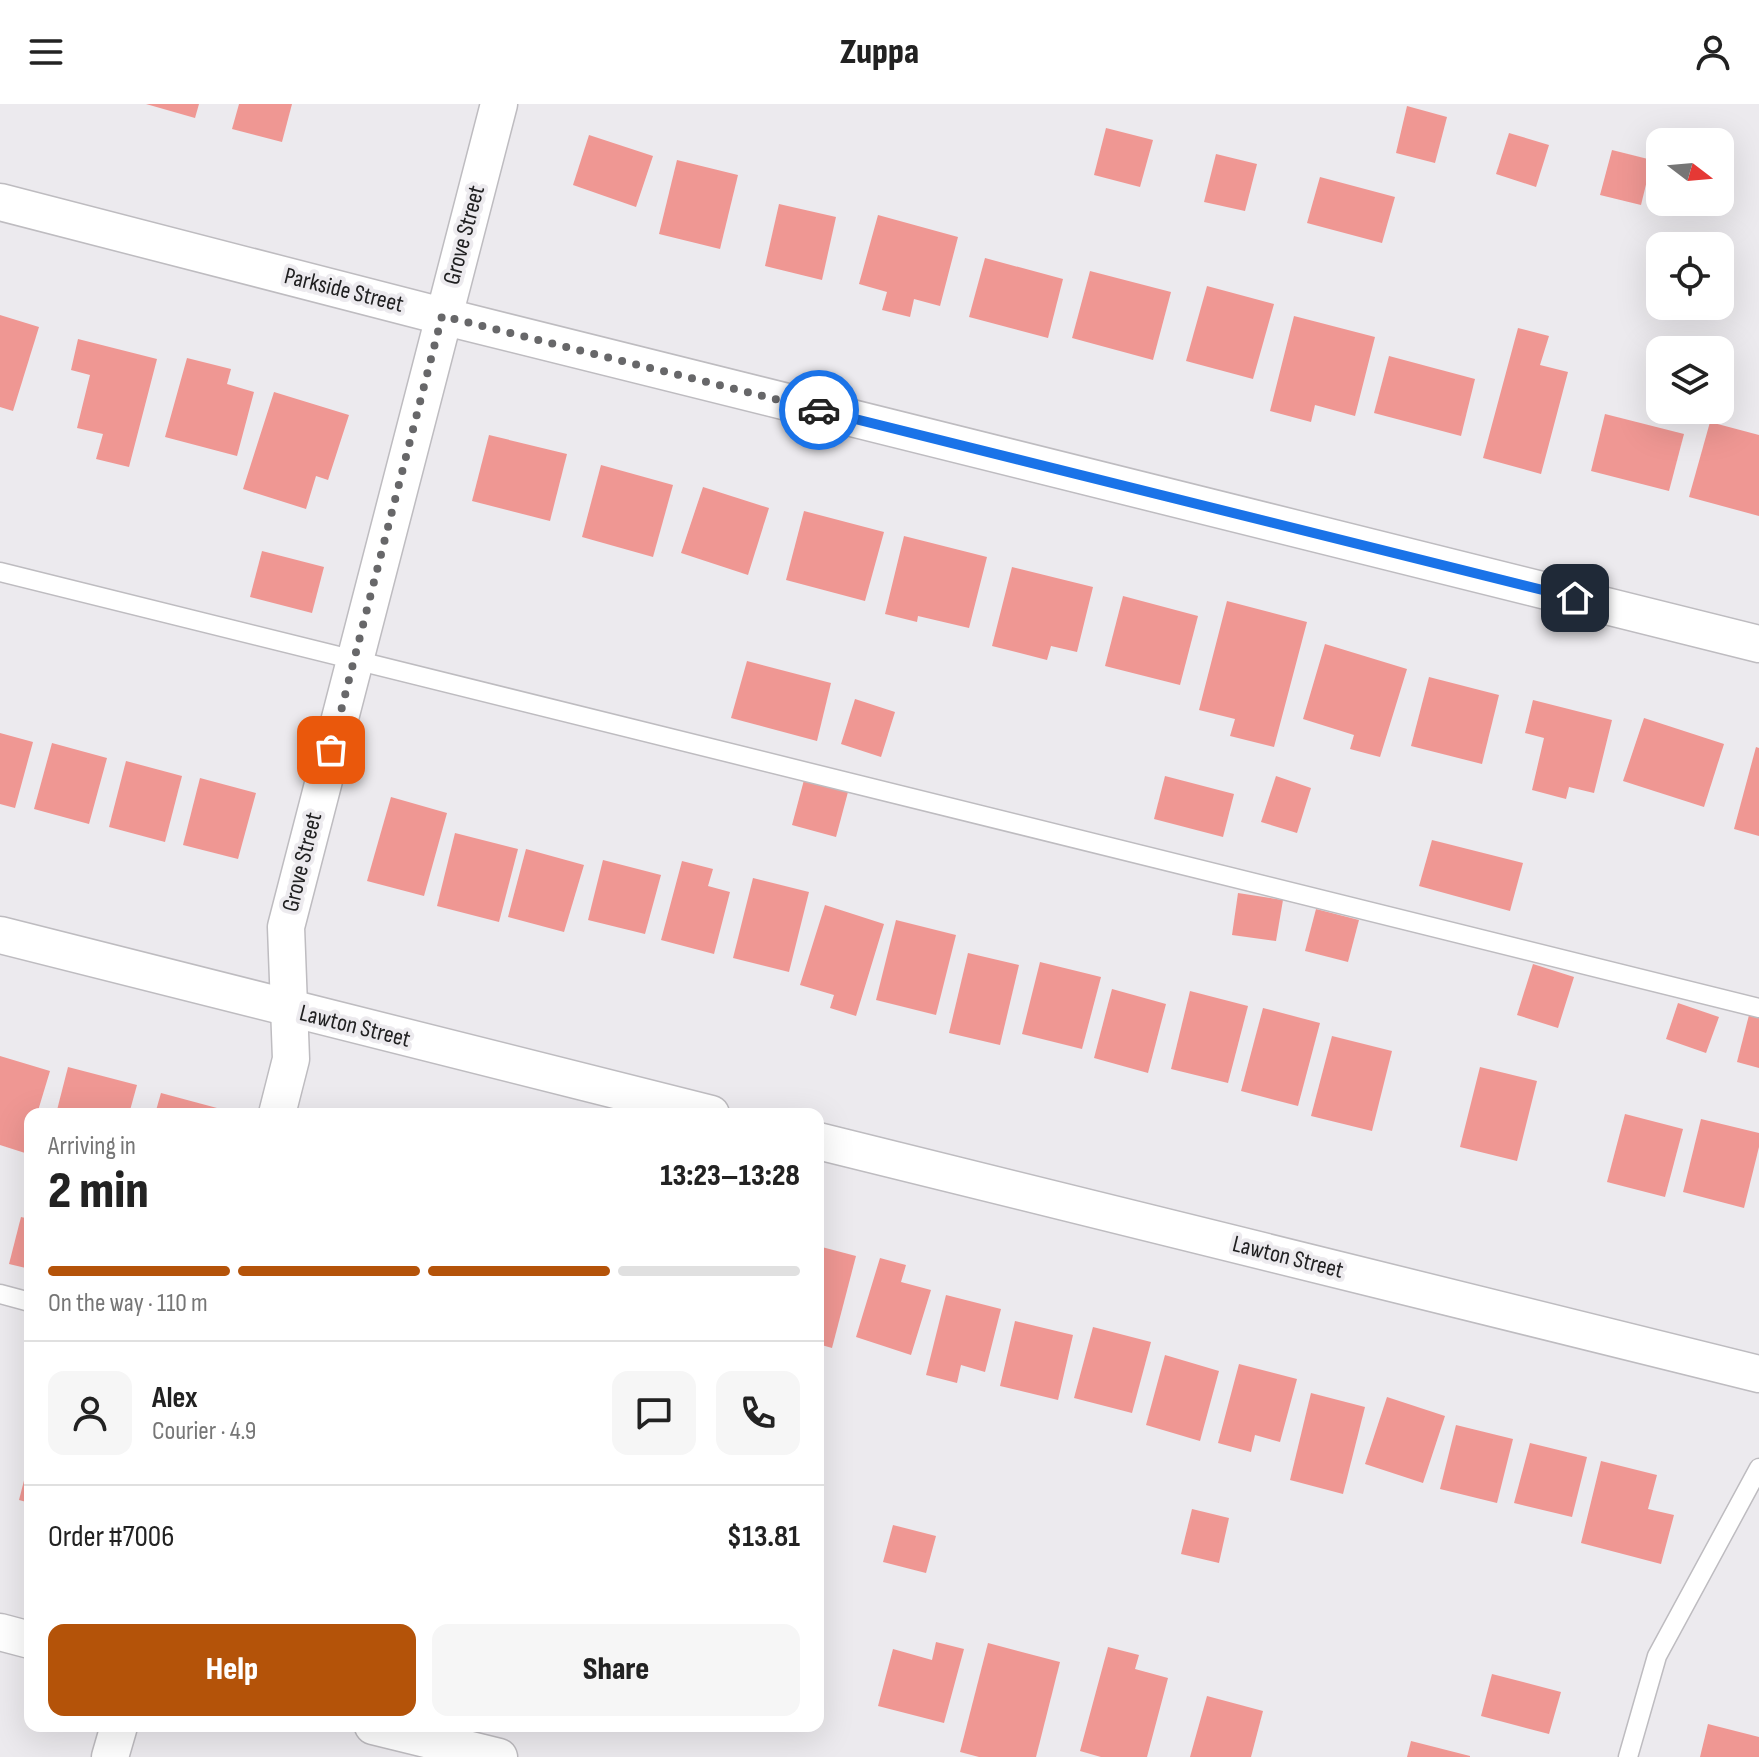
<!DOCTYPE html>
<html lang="en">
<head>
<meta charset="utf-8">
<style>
  :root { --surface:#fff; --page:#f6f6f6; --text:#222; --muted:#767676; --line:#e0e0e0; --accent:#b45309 }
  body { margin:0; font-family:"Sofia Sans Condensed",sans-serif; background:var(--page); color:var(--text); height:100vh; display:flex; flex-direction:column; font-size:30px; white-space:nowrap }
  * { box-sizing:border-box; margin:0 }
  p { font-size:26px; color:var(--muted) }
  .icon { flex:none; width:44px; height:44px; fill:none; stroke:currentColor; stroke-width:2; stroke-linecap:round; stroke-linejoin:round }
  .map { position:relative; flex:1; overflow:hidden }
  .panel { position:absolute; left:24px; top:1004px; width:800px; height:624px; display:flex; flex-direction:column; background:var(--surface); border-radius:16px; box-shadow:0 8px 32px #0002 }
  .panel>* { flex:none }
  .needle { width:52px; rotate:106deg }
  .buttons { position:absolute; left:1646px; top:24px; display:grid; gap:16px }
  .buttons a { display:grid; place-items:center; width:88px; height:88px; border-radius:16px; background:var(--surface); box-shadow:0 8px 32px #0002; font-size:40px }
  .pin { position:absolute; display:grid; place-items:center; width:68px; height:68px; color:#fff; margin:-34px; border-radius:16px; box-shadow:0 4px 12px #0006 }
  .courier { position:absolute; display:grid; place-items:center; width:80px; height:80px; margin:-40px; border:6px solid #1a73e8; border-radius:50%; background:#fff; color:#222; box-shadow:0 2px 10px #0007 }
  .headline em { font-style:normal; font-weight:800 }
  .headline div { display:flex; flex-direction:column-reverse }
  .headline { display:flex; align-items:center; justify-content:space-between; height:136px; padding:0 24px }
  h1 { font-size:52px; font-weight:800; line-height:60px }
  .bar { display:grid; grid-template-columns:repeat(4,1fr); gap:12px 8px; align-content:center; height:96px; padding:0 24px }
  .bar i { height:10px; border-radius:6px; background:var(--line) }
  .bar .active { background:var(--accent) }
  .bar p { grid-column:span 4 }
  .line { display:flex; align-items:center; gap:20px; padding:0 24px; border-top:2px solid var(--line) }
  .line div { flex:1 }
  .round { display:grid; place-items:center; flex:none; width:84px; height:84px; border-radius:16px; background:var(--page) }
  .cta { display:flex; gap:16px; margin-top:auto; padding:16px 24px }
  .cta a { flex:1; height:92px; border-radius:16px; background:var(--accent); color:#fff; font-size:32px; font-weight:800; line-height:92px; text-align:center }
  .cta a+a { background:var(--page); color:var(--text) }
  header { display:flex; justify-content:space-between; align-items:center; height:104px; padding:0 24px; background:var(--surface); font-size:36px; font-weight:800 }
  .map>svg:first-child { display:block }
</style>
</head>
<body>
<header><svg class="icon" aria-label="menu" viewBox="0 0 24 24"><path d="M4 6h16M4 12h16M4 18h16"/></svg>Zuppa<svg class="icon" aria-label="person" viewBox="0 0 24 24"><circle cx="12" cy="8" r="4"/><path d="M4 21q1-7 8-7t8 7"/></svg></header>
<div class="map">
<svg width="1759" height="1653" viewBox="0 0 1759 1653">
  <rect width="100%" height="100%" fill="#eceaee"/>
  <g fill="#ef9793">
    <path d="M146 0H199L195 14Z"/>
    <path d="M239 0H292L282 38 232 25Z"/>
    <path d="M1407 2 1447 13 1435 59 1396 49Z"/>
    <path d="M1106 24 1153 36 1140 83 1094 71Z"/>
    <path d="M1509 29 1549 41 1536 83 1496 70Z"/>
    <path d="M589 31 653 52 636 103 573 81Z"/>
    <path d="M1612 46 1652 56 1641 101 1600 91Z"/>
    <path d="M1216 50 1257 60 1245 107 1204 98Z"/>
    <path d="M677 56 738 71 720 145 659 130Z"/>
    <path d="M1320 73 1395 93 1382 139 1307 119Z"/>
    <path d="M779 100 836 113 822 176 765 162Z"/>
    <path d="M878 111 958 133 940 202 914 195 910 213 882 206 887 188 859 180Z"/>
    <path d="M985 154 1063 175 1048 234 969 213Z"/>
    <path d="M1090 167 1171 188 1153 256 1072 234Z"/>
    <path d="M1207 182 1274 200 1253 275 1186 257Z"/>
    <path d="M0 211 39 223 13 307 0 303Z"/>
    <path d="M1294 212 1375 233 1355 312 1315 301 1311 318 1270 307Z"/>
    <path d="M1518 224 1549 232 1540 261 1568 268 1541 370 1483 354Z"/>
    <path d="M78 235 157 255 129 363 96 355 103 330 77 324 90 271 71 266Z"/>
    <path d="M1389 252 1475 275 1461 332 1374 309Z"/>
    <path d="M187 254 231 265 227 280 254 288 237 352 165 333Z"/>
    <path d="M274 288 349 311 328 376 316 372 306 405 243 385Z"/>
    <path d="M1605 310 1684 330 1669 387 1591 367Z"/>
    <path d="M1710 318 1759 331V412L1689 393Z"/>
    <path d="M489 331 567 350 550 417 472 397Z"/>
    <path d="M601 361 673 381 653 453 582 433Z"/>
    <path d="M703 383 769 404 748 471 681 449Z"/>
    <path d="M804 407 884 428 865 497 786 476Z"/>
    <path d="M904 432 987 453 969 524 918 512 917 518 885 510Z"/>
    <path d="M262 447 324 463 312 509 250 493Z"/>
    <path d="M1012 463 1093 483 1077 548 1051 542 1047 556 992 542Z"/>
    <path d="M1123 492 1198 512 1180 581 1105 562Z"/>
    <path d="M1227 497 1307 518 1274 643 1230 632 1235 615 1199 606Z"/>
    <path d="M1325 540 1407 565 1380 653 1350 645 1354 631 1303 615Z"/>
    <path d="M747 557 831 579 817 637 731 614Z"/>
    <path d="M1429 573 1499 591 1482 660 1411 642Z"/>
    <path d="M855 595 895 608 881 653 841 640Z"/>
    <path d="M1533 596 1612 616 1594 689 1569 683 1566 695 1532 686 1544 634 1525 629Z"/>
    <path d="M1644 614 1724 640 1704 703 1623 677Z"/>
    <path d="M0 629 33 638 15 704 0 700Z"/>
    <path d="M52 639 107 654 89 720 34 705Z"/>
    <path d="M1756 643 1759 644V732L1734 725Z"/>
    <path d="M126 657 182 672 165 738 109 723Z"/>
    <path d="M1165 672 1234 690 1223 733 1154 715Z"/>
    <path d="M1276 672 1311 684 1297 729 1261 718Z"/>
    <path d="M200 674 256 689 238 755 183 741Z"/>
    <path d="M804 676 848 688 836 733 792 721Z"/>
    <path d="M391 693 447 709 424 792 367 777Z"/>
    <path d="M455 729 518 745 499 818 437 802Z"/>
    <path d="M1432 736 1523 759 1510 807 1419 782Z"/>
    <path d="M526 745 584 761 564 828 508 813Z"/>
    <path d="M603 756 661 771 645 830 588 816Z"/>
    <path d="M682 757 713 765 708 782 730 788 714 850 661 836Z"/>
    <path d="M753 774 809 788 789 868 733 854Z"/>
    <path d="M1238 789 1283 796 1276 837 1232 831Z"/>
    <path d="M825 801 884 820 856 912 830 904 834 891 800 881Z"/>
    <path d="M1316 805 1359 816 1348 858 1305 847Z"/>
    <path d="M896 816 956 831 936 911 876 896Z"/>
    <path d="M968 849 1019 861 1000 941 949 929Z"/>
    <path d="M1040 858 1101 873 1082 945 1022 930Z"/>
    <path d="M1533 860 1574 873 1558 924 1517 911Z"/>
    <path d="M1112 885 1166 900 1148 969 1094 954Z"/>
    <path d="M1190 887 1248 902 1228 979 1171 965Z"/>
    <path d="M1678 899 1719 913 1706 949 1666 935Z"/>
    <path d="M1263 904 1320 919 1298 1002 1241 987Z"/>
    <path d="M1749 911 1759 914V964L1737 958Z"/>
    <path d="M1332 932 1392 947 1372 1027 1311 1012Z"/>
    <path d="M0 952 50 967 37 1010H30V1034L25 1049 0 1041Z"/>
    <path d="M68 963 137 981 129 1010H56Z"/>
    <path d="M1480 963 1537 977 1517 1057 1460 1043Z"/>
    <path d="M161 989 217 1004 215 1010H155Z"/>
    <path d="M1625 1010 1683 1025 1665 1093 1607 1078Z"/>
    <path d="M1701 1015 1759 1029V1043L1744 1104 1683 1088Z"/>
    <path d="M21 1113 30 1115V1165L9 1160Z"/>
    <path d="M818 1142 856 1152 832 1244 818 1240Z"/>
    <path d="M880 1154 906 1161 901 1178 931 1186 911 1251 856 1233Z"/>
    <path d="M946 1191 1001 1205 985 1268 961 1261 957 1279 926 1271Z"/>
    <path d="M1015 1217 1073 1231 1058 1296 1000 1282Z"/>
    <path d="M1093 1223 1151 1238 1132 1309 1074 1294Z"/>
    <path d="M1165 1251 1219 1267 1200 1337 1146 1321Z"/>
    <path d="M1239 1260 1297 1275 1280 1338 1255 1331 1251 1348 1218 1339Z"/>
    <path d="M1311 1289 1365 1303 1343 1390 1290 1376Z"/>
    <path d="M1387 1293 1445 1312 1423 1379 1365 1360Z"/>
    <path d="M1456 1321 1513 1335 1497 1399 1440 1385Z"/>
    <path d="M1530 1339 1587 1353 1572 1413 1514 1399Z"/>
    <path d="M29 1357H30V1399L19 1396Z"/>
    <path d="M1601 1357 1657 1371 1648 1405 1674 1411 1661 1460 1581 1439Z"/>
    <path d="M1192 1405 1229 1414 1219 1459 1181 1450Z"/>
    <path d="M893 1421 936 1432 926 1469 883 1458Z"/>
    <path d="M936 1538 964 1545 944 1619 878 1602 893 1545 932 1556Z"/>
    <path d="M988 1539 1060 1558 1036 1653H979L960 1648Z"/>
    <path d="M1108 1543 1139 1551 1135 1565 1168 1574 1147 1653H1101L1080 1647Z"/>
    <path d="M1492 1570 1561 1588 1549 1630 1481 1612Z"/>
    <path d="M1207 1592 1263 1607 1251 1653H1190Z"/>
    <path d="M1708 1620 1759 1633V1653H1700Z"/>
    <path d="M1411 1637 1470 1652V1653H1407Z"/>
  </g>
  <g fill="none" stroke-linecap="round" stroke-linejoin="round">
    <g stroke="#bebcc0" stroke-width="21">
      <g id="lane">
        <path d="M0 468 1759 904"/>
        <path d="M0 1190 30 1198"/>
        <path d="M1628 1653 1657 1552 1759 1364"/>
      </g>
    </g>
    <g stroke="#bebcc0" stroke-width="39">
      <g id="street">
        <path d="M0 98 442 212 1759 540"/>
        <path d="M0 831 711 1010"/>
        <path d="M277 1010 291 955 286 823 499 0"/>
        <path d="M818 1037 1759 1270"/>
        <path d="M0 1528 30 1536"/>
        <path d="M373 1622 499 1653"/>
        <path d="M110 1653 119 1622"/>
      </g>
    </g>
    <use href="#lane" stroke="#fff" stroke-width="18"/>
    <use href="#street" stroke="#fff" stroke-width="36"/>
  </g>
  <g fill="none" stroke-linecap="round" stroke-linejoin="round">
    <path stroke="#676769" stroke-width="8" stroke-dasharray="0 14.4" d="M331 646 442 212 819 306"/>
    <path stroke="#1a73e8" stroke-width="10" d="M819 306 1575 494"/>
  </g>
  <g text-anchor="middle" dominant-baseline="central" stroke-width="8" stroke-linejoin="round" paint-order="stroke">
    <g font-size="24" fill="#202021" stroke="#eceaee">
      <text transform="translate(464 131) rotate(-75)">Grove Street</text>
      <text transform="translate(344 186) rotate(14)">Parkside Street</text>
      <text transform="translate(302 758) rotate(-76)">Grove Street</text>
      <text transform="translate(355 922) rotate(14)">Lawton Street</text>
      <text transform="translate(1288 1153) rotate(14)">Lawton Street</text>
    </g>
  </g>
</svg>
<div class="buttons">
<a><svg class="needle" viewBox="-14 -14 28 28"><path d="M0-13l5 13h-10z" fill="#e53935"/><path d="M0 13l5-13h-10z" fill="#767676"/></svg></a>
<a><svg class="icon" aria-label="locate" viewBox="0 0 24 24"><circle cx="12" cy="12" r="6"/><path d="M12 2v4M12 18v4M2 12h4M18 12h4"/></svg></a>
<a><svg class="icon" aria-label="layers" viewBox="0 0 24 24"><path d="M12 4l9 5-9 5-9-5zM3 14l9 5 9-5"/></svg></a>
</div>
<div class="pin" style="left:331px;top:646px;background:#ea580c"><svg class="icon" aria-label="bag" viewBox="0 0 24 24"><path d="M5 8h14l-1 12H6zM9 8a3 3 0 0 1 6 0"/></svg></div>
<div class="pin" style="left:1575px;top:494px;background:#1f2937"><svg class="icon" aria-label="home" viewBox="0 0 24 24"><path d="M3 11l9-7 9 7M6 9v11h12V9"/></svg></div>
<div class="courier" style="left:819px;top:306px"><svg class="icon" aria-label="car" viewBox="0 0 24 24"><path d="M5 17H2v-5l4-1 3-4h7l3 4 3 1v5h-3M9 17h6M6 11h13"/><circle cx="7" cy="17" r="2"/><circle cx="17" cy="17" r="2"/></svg></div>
<section class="panel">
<div class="headline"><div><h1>2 min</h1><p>Arriving in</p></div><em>13:23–13:28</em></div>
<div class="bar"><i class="active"></i><i class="active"></i><i class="active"></i><i></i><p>On the way · 110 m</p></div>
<div class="line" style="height:144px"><a class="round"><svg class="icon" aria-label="person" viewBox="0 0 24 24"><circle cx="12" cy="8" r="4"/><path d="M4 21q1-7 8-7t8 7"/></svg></a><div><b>Alex</b><p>Courier · 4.9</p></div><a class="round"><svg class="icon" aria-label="chat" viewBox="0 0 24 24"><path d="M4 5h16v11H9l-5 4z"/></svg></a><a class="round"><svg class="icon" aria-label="phone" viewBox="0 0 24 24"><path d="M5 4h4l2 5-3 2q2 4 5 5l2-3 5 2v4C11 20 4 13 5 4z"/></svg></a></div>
<div class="line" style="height:104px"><div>Order #7006</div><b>$13.81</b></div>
<div class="cta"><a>Help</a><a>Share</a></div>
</section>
</div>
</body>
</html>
